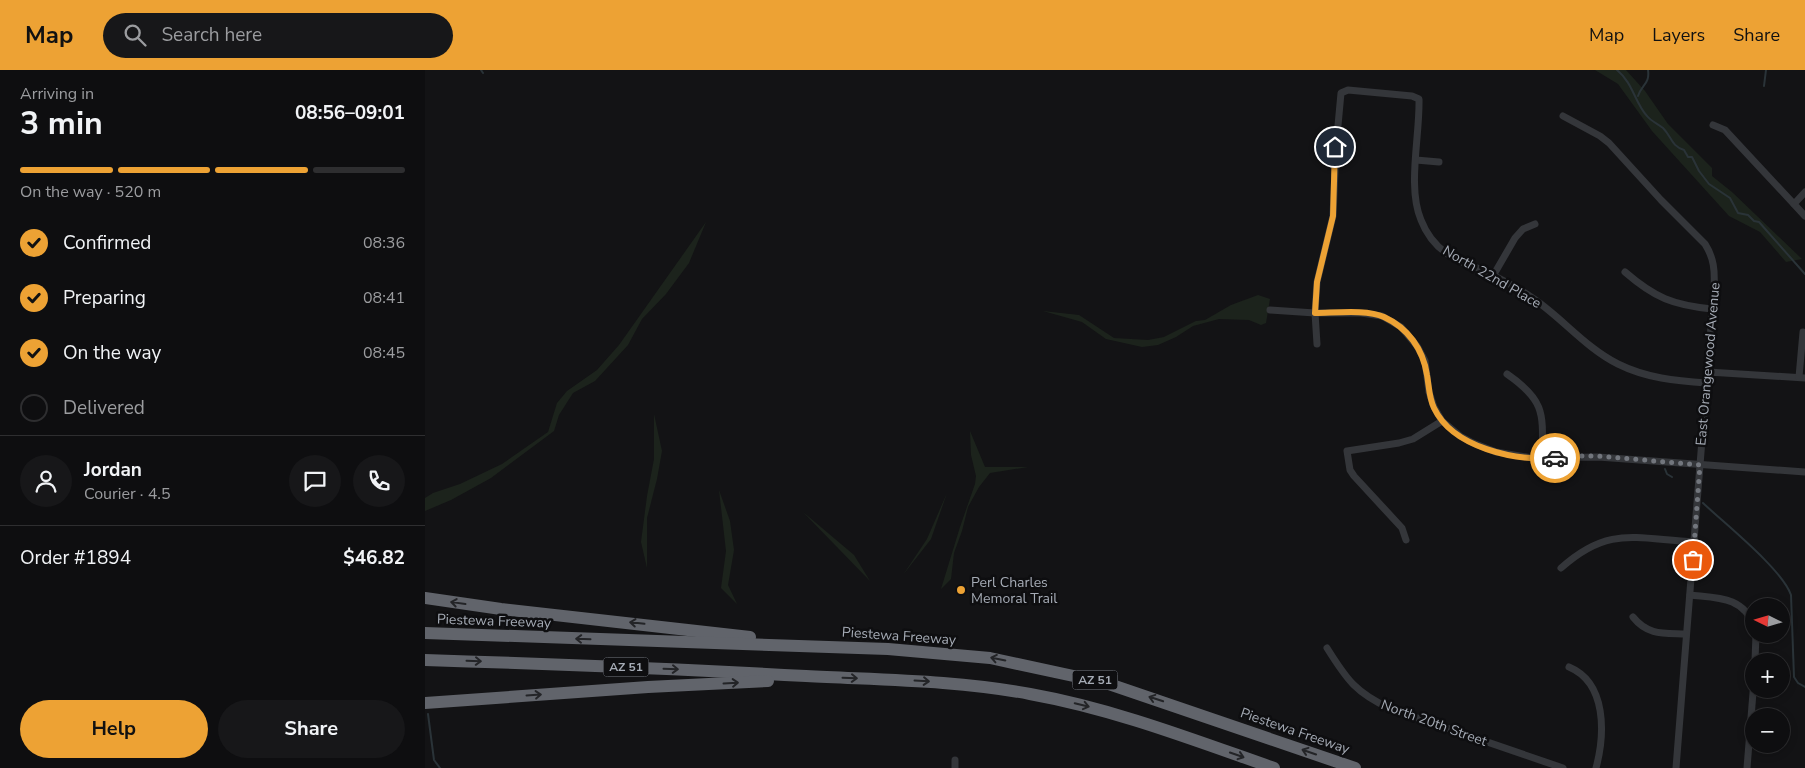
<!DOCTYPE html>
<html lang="en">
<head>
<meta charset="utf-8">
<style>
  :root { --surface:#0e0e10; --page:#171719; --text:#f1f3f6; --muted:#9b9c9f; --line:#2e2e30; --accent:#eda234 }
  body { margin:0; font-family:"Nunito Sans",sans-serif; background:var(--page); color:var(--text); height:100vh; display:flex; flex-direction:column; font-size:19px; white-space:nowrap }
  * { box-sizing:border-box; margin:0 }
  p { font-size:16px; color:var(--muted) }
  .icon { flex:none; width:28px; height:28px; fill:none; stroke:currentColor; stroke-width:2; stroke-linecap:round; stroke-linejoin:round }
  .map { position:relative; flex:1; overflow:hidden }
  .sheet { display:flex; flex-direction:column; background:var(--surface); width:425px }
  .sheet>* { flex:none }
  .needle { width:32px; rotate:275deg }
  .fabs { position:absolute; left:1320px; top:528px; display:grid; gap:10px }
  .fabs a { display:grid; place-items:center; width:45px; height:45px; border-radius:50%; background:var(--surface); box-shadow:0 2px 8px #0003,0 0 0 1px var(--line); font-size:25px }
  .pin { position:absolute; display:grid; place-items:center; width:42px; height:42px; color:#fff; margin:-21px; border:2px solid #fff; border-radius:50%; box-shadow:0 1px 5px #0007 }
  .courier { position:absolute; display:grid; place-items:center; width:50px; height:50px; margin:-25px; border:4px solid #eda234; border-radius:50%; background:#fff; color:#222; box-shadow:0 1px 6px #0007 }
  .overview em { font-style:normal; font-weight:700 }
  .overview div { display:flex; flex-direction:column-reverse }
  .overview { display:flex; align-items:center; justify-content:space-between; height:85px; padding:0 20px }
  h1 { font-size:32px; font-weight:700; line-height:38px }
  .bar { display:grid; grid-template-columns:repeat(4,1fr); gap:8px 5px; align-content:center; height:60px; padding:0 20px }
  .bar i { height:6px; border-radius:4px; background:var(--line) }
  .bar .active { background:var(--accent) }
  .bar p { grid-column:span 4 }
  .line { display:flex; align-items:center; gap:12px; padding:0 20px; border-top:1px solid var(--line) }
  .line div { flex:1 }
  .round { display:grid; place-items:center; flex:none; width:52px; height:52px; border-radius:26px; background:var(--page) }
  ol { padding:0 20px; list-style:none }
  li { display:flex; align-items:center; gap:15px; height:55px }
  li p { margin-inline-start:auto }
  li .icon { padding:5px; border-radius:50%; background:var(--accent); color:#111; stroke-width:4 }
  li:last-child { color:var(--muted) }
  li i { width:28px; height:28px; border:2px solid var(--line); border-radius:50% }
  .cta { display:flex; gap:10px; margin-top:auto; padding:10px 20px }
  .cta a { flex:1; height:58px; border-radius:30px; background:var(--accent); color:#111; font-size:20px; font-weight:700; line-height:58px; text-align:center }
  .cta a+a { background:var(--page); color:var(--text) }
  header { display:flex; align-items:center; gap:30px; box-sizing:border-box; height:70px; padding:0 25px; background:var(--accent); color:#111 }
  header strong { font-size:24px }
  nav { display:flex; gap:28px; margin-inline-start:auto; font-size:18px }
  .search { width:350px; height:45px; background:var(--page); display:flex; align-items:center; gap:12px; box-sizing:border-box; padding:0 18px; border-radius:28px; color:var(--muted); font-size:19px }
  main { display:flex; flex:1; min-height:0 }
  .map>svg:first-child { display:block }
</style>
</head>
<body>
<header>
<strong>Map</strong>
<div class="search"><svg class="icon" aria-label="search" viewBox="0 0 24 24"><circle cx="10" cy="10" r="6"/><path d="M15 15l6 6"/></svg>Search here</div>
<nav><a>Map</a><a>Layers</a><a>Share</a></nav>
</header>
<main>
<section class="sheet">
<div class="overview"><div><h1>3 min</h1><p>Arriving in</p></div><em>08:56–09:01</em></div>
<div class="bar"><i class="active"></i><i class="active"></i><i class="active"></i><i></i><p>On the way · 520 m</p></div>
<ol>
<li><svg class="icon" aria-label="check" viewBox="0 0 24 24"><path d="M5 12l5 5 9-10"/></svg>Confirmed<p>08:36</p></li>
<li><svg class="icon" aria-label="check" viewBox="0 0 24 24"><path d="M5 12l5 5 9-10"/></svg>Preparing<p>08:41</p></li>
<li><svg class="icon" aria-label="check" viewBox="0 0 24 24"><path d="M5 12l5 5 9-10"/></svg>On the way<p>08:45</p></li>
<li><i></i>Delivered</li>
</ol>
<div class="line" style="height:90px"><a class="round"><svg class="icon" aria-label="person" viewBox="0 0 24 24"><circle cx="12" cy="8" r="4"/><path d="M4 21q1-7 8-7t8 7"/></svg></a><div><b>Jordan</b><p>Courier · 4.5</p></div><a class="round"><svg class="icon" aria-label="chat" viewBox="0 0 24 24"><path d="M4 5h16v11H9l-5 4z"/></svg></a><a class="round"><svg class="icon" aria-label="phone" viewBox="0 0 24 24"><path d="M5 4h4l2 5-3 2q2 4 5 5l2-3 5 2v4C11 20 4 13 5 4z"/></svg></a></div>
<div class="line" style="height:65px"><div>Order #1894</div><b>$46.82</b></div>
<div class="cta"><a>Help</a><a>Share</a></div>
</section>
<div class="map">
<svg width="1380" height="698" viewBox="0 0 1380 698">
  <rect width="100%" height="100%" fill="#131315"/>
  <g fill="#1c231c">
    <path d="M1170 0H1201L1220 21 1243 54 1287 98V106L1307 122 1377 189 1361 192 1335 162 1304 146 1227 61 1193 14Z"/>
    <path d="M281 152 264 193 241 224 217 249 203 275 170 311 148 323 134 345 129 361 66 408 26 430 0 441V428L8 423 35 414 77 394 123 362 132 333 142 321 172 300 194 275Z"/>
    <path d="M833 225 845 229 841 253 836 255 824 250 794 249 768 256 751 267 733 275 717 277 681 269 657 252 618 241 654 245 689 268 723 270 739 267 771 251 780 250 806 235Z"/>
    <path d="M229 344 237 381 232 409 222 448V498L216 472 222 426 229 389Z"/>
    <path d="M545 361 560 397H603L565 403 554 417 543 437 537 461 529 483 526 509 516 519 535 457 550 414 551 406 546 385Z"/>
    <path d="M294 420 305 451 309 480 303 515 312 534 296 518 301 481Z"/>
    <path d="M522 423 506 469 478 505 502 469Z"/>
    <path d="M378 442 429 485 445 511Z"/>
  </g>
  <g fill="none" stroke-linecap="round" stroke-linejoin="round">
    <g stroke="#2a3338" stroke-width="2">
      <path d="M56 0 58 3"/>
      <path d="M1192 0C1208 13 1210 33 1222 46 1226 51 1233 54 1238 58 1247 67 1246 76 1259 80L1263 87H1267L1274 101 1284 114 1305 128 1313 143 1323 145 1329 151 1334 152 1380 204"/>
      <path d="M1339 16 1341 0"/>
      <path d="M1213 26C1217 14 1225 14 1223 0"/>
      <path d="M1240 399 1242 404 1247 407"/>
      <path d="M1278 433C1300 454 1357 499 1366 525L1369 607 1373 613 1380 617"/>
      <path d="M3 644 9 690 15 698"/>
    </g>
    <g stroke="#34363a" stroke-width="7">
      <path d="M1138 46 1175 66 1184 73 1236 130 1280 174C1289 188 1290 201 1289 218L1251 698"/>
      <path d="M1288 55 1300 60 1380 146"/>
      <path d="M991 90 1014 92"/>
      <path d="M1369 134 1380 122"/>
      <path d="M1200 202C1230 228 1248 235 1287 239"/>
      <path d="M1068 206 1090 168 1098 159 1110 154"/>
      <path d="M845 240 890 243H936L957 246 976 257 992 276 1000 291 1004 322 1009 337 1017 351 1035 366 1048 373 1071 382 1107 388 1173 387 1380 402"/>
      <path d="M892 274 890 243 892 212 908 146 911 77 916 23 923 20 987 26 994 29C995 66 982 117 996 150 1001 163 1010 175 1021 183 1032 192 1046 195 1059 201 1076 209 1093 218 1109 229 1138 249 1161 278 1193 294 1221 308 1251 311 1282 313"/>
      <path d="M1283 302 1380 308"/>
      <path d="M1082 304C1121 331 1118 344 1117 388"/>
      <path d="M1374 307 1378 262"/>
      <path d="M981 470 977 458 929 406 925 400 922 381 974 373 988 369 1017 351"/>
      <path d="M1136 498C1184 455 1211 469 1269 472"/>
      <path d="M1265 525C1292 528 1318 526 1329 556"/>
      <path d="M1208 547C1223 566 1240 563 1261 564"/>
      <path d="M902 578C922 610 931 623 966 639L1138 698"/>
      <path d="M1330 591 1331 564"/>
      <path d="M1144 597C1182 613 1180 664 1171 698"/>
      <path d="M530 690V698"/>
      <path d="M1322 698 1329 610"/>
    </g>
    <g stroke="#61646b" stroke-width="12">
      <path d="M0 528 76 539 325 567"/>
      <path d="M0 563 463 579 565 588 681 613 930 698"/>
      <path d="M0 590C127 594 254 599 381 606 456 610 531 610 605 624 689 639 769 670 849 698"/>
      <path d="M0 633 223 617 343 611"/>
    </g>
  </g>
  <defs><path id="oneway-shaft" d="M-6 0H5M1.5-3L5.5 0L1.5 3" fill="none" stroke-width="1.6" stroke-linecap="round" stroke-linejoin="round" transform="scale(1.25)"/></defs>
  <g stroke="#232427">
    <use href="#oneway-shaft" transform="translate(33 533) rotate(-172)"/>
    <use href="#oneway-shaft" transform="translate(212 553) rotate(-174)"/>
    <use href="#oneway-shaft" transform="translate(158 569) rotate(-178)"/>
    <use href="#oneway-shaft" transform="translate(573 589) rotate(-169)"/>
    <use href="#oneway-shaft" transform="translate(49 591) rotate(2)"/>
    <use href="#oneway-shaft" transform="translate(246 599) rotate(2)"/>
    <use href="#oneway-shaft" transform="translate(425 608) rotate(2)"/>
    <use href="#oneway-shaft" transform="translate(497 611) rotate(3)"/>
    <use href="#oneway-shaft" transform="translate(306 613) rotate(-3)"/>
    <use href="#oneway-shaft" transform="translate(109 625) rotate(-4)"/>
    <use href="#oneway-shaft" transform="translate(731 629) rotate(-162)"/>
    <use href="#oneway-shaft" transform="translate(657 635) rotate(14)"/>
    <use href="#oneway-shaft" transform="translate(884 682) rotate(-161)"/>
    <use href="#oneway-shaft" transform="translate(812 685) rotate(19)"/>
  </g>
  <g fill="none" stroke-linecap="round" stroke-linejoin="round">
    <path stroke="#72767d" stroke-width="5" stroke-dasharray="0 9" d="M1130 388 1152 386H1173L1275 395 1268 490"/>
    <path stroke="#eda234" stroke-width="6" d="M910 77 908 146 892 212 890 243C909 243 942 239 959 247 983 258 998 279 1002 305 1004 316 1004 328 1009 338 1028 378 1090 391 1130 388"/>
  </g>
  <circle fill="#eda234" stroke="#0e0e10" stroke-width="2" cx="536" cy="520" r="5"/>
  <g text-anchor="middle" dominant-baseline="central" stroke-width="5" stroke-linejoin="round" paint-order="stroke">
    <g fill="#0e0e10" stroke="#787c84" stroke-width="1">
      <rect x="178.5" y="587.5" width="45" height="19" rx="4"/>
      <rect x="647.5" y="600.5" width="45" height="19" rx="4"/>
    </g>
    <g font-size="12" font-weight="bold" fill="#a5abb5">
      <text x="201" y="597">AZ 51</text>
      <text x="670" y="610">AZ 51</text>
    </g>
    <g font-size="14" fill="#a5abb5" stroke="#0e0e10">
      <text transform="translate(1067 207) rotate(30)">North 22nd Place</text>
      <text transform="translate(1283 294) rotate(-85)">East Orangewood Avenue</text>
      <text transform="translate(69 551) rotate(2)">Piestewa Freeway</text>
      <text transform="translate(474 566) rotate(4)">Piestewa Freeway</text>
      <text transform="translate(1009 653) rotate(20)">North 20th Street</text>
      <text transform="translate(870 661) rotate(19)">Piestewa Freeway</text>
    </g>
    <g font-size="14" fill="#a5abb5" stroke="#0e0e10" text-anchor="start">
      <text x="546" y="512">Perl Charles<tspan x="546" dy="16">Memoral Trail</tspan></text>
    </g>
  </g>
</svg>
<div class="fabs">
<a><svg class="needle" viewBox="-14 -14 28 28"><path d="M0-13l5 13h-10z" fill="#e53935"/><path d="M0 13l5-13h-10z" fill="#9b9c9f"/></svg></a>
<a>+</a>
<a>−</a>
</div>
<div class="pin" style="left:1268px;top:490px;background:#ea580c"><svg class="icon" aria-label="bag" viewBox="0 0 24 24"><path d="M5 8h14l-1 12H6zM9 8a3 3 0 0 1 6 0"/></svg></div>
<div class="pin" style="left:910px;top:77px;background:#1f2937"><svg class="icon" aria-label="home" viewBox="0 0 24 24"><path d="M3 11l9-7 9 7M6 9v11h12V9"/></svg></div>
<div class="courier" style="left:1130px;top:388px"><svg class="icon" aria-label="car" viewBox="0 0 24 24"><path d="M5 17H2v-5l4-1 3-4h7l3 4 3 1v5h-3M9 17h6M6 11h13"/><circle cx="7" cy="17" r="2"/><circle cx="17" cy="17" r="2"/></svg></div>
</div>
</main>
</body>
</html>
